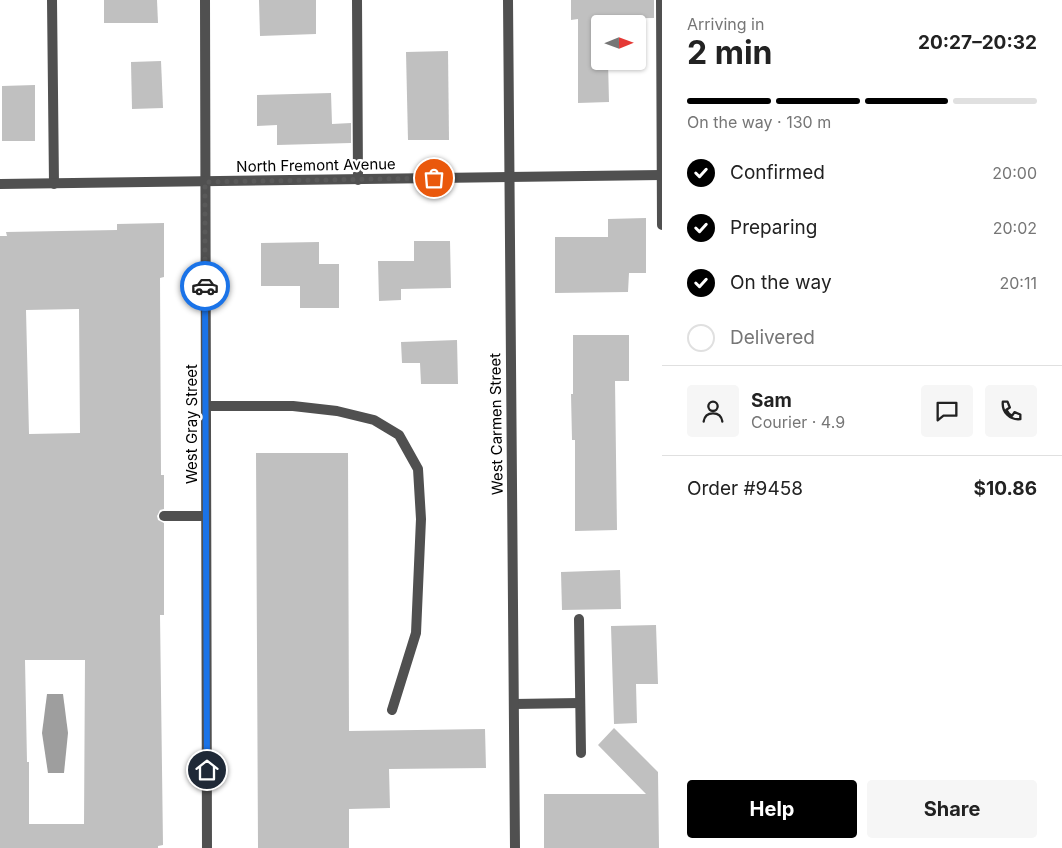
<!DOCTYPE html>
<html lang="en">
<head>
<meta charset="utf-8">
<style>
  :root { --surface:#fff; --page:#f6f6f6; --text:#222; --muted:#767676; --line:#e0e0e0; --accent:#000 }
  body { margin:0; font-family:Inter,sans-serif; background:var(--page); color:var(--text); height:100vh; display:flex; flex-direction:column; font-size:19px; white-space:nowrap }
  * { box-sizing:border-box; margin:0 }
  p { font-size:16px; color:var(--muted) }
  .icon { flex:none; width:28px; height:28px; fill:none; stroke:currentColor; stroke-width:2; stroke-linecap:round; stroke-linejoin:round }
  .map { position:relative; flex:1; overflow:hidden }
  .drawer { display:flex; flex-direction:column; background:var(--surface); width:400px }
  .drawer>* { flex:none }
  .needle { width:32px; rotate:89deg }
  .controls { position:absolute; left:591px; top:15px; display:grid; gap:10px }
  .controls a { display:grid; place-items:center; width:55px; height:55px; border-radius:5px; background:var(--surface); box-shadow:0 1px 4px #0004; font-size:25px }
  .pin { position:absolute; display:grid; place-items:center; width:42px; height:42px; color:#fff; margin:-21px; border:2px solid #fff; border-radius:50%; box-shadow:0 1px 5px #0007 }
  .courier { position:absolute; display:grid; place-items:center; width:50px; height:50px; margin:-25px; border:4px solid #1a73e8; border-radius:50%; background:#fff; color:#222; box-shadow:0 1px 6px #0007 }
  .head em { font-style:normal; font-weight:700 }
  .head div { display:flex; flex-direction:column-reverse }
  .head { display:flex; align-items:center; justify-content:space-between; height:85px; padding:0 25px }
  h1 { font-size:32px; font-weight:700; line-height:38px }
  .bar { display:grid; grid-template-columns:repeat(4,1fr); gap:8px 5px; align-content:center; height:60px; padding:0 25px }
  .bar i { height:6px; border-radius:4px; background:var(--line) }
  .bar .current { background:var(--accent) }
  .bar p { grid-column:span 4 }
  .line { display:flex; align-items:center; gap:12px; padding:0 25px; border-top:1px solid var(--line) }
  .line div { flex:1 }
  .round { display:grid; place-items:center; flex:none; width:52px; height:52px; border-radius:5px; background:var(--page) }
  ol { padding:0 25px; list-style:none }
  li { display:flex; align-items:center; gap:15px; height:55px }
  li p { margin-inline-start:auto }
  li .icon { padding:5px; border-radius:50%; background:var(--accent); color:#fff; stroke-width:4 }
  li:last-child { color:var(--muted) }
  li i { width:28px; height:28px; border:2px solid var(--line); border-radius:50% }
  .action { display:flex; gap:10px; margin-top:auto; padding:10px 25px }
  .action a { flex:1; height:58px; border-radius:5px; background:var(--accent); color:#fff; font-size:20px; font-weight:700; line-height:58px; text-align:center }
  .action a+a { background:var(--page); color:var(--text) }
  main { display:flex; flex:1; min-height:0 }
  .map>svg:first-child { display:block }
</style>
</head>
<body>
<main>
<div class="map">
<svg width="662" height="848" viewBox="0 0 662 848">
  <rect width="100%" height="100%" fill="#fff"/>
  <path fill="#9e9e9e" d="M47 694H63L68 733 64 773H48L42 733Z"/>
  <g fill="#c0c0c0" fill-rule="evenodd">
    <path d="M104 0H157L158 23H104Z"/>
    <path d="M259 0H316V34L260 36Z"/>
    <path d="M571 0H654V18L600 19V61H608L609 102 578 103V19L571 20Z"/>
    <path d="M448 51 449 140H408L406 52Z"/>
    <path d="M161 61 163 108 132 109 131 62Z"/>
    <path d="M35 85V141H2V86Z"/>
    <path d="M331 93 332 124 351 123V143L277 145V125L257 126V95Z"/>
    <path d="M646 218V273H629L628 292 555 293V237H608V219Z"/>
    <path d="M164 223V277L160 278 161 475H164V509L160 510 157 516 158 520 164 523V615H160L163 845 158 846V848H0V236H7L6 232 117 230V224ZM79 309 80 433 29 434 26 310ZM25 660H85L84 824H29V762H27Z"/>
    <path d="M414 241H450L451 288 401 289V300L379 301 378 261H414Z"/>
    <path d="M319 242V264H339V308H300V286H261V243Z"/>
    <path d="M573 335H629V381H615L617 530 575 531V440H572L571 394H573Z"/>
    <path d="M457 340 458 384H421L420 363H402L401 342Z"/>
    <path d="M256 453H348L349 731 485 729 486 768 389 769 390 808 349 809V848H258Z"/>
    <path d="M620 570 621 609 562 610 561 572Z"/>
    <path d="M656 625 658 684H636L637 723 614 724 611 626Z"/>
    <path d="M614 728 658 772 659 848H544V794H646L598 745Z"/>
  </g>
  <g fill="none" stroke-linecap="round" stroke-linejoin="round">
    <g stroke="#505050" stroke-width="10">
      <path d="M52 0 54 184"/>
      <path d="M357 0 358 180"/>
      <path d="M661 0 662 225"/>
      <path d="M206 406H293L337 411 374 420 399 435 418 469 421 519 416 633 392 710"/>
      <path d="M164 516H206"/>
      <path d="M579 619 581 753"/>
      <path d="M514 704 580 703"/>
    </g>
    <g stroke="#505050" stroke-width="10">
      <path d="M205 0 207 848"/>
      <path d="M508 0 515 848"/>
      <path d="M0 184 662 175"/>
    </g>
  </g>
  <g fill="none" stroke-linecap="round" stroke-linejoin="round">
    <path stroke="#595959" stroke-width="5" stroke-dasharray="0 9" d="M205 286V182L434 178"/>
    <path stroke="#1a73e8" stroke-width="6" d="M205 286 207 770"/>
  </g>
  <g text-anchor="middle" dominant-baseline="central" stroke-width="5" stroke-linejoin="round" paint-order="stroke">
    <g font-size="15" fill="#000" stroke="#fff">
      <text transform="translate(316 165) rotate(-1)">North Fremont Avenue</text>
      <text transform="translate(191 424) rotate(-90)">West Gray Street</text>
      <text transform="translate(496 424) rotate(-91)">West Carmen Street</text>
    </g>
  </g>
</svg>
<div class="controls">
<a><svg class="needle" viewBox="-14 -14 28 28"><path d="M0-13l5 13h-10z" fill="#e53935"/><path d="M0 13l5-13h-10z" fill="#767676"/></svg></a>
</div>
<div class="pin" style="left:434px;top:178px;background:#ea580c"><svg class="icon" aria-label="bag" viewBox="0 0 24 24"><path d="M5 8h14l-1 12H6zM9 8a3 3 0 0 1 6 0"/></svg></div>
<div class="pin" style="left:207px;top:770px;background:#1f2937"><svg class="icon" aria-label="home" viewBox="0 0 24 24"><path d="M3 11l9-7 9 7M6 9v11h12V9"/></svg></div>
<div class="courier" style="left:205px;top:286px"><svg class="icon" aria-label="car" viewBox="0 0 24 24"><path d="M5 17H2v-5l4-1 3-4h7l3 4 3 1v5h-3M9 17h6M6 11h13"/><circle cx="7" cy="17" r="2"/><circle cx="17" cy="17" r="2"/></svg></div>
</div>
<section class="drawer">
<div class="head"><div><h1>2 min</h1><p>Arriving in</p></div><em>20:27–20:32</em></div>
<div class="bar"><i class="current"></i><i class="current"></i><i class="current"></i><i></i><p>On the way · 130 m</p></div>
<ol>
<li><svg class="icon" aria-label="check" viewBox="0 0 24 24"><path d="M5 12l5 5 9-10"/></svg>Confirmed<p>20:00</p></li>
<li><svg class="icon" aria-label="check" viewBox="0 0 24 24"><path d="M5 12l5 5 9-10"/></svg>Preparing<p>20:02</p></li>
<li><svg class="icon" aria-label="check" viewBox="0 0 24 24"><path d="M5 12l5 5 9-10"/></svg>On the way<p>20:11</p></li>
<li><i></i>Delivered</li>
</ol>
<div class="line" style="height:90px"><a class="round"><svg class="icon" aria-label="person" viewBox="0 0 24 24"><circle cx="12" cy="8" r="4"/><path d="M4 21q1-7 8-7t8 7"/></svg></a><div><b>Sam</b><p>Courier · 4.9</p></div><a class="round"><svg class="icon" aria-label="chat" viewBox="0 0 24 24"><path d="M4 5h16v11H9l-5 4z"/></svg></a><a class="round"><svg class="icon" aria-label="phone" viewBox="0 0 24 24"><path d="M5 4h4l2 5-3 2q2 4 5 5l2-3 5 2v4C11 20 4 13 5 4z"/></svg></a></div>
<div class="line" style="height:65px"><div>Order #9458</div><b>$10.86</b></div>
<div class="action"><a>Help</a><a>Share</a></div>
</section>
</main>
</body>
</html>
